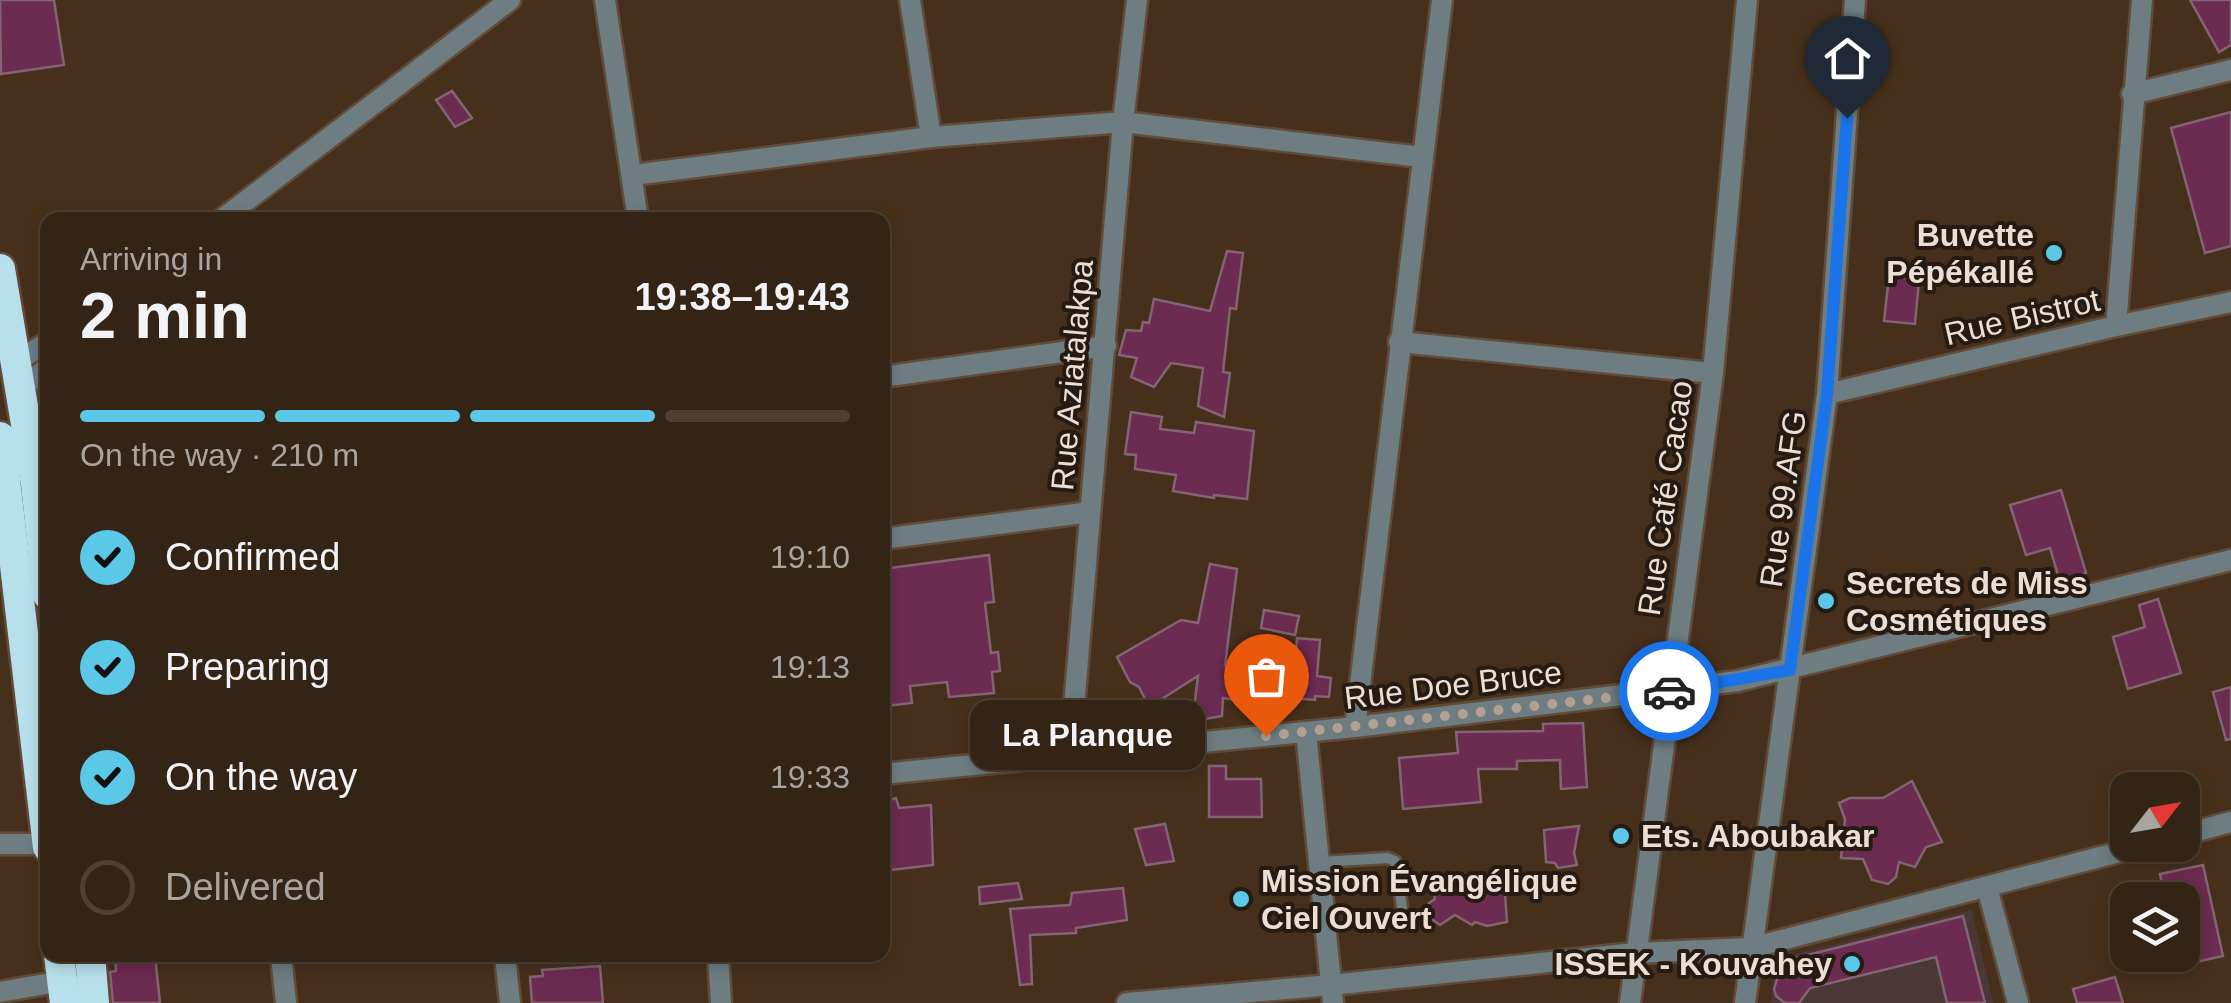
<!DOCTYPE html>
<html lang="en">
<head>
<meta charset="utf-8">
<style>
  :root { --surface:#342415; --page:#3f3022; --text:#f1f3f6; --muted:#a9a4a0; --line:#4e4134; --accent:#5bc8e7 }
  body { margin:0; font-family:Arial,sans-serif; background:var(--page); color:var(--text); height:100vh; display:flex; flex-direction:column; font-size:38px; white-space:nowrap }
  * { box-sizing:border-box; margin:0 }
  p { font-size:32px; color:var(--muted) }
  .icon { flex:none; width:55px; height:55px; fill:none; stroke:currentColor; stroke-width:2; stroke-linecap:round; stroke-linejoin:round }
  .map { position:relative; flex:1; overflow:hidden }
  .sheet { position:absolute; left:40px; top:212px; width:850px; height:750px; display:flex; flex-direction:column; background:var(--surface); border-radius:20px; box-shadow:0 5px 15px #0003,0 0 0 2px var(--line) }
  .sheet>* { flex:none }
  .needle { width:65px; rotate:59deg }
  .fabs { position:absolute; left:2110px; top:772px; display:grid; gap:20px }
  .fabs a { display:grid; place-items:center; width:90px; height:90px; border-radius:20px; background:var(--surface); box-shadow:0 5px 15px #0003,0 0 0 2px var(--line); font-size:50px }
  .pin { position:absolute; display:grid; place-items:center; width:85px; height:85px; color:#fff; margin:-102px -42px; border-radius:50% 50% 50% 0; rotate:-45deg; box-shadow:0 0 10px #0007 }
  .pin .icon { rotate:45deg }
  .courier { position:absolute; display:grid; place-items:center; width:100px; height:100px; margin:-50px; border:8px solid #1a73e8; border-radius:50%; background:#fff; color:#222; box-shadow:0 2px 12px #0007 }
  .bubble { position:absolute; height:70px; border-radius:20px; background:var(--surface); box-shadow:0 5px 15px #0003,0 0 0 2px var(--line); font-size:32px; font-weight:600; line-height:70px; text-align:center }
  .head em { font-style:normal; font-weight:600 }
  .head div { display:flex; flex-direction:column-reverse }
  .head { display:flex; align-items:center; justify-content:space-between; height:170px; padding:0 40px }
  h1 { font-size:65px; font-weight:600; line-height:75px }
  .bar { display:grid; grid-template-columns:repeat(4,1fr); gap:15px 10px; align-content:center; height:120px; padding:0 40px }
  .bar i { height:12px; border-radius:8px; background:var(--line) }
  .bar .on { background:var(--accent) }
  .bar p { grid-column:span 4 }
  ol { padding:0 40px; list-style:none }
  li { display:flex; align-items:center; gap:30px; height:110px }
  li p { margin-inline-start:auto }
  li .icon { padding:10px; border-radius:50%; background:var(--accent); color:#111; stroke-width:4 }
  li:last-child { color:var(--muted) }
  li i { width:55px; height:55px; border:5px solid var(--line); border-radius:50% }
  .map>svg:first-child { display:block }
</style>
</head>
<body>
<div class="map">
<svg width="2231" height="1003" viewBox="0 0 2231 1003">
  <rect width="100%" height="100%" fill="#46301c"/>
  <path fill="#4c3737" d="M1972 910 1993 1003H1771L1776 959Z"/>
  <g fill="#6c2b50" stroke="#836473" stroke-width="2.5">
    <path d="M0 0H54L64 65 1 74Z"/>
    <path d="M2190 0H2231V45L2219 52Z"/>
    <path d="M452 91 472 118 455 127 436 100Z"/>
    <path d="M2231 112V246L2205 253 2171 128Z"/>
    <path d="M1227 251 1243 253 1236 309 1230 308 1223 372 1230 373 1224 417 1198 406 1203 368 1171 363 1154 387 1131 377 1137 358 1119 355 1126 330 1141 331 1143 322 1149 323 1154 299 1210 311Z"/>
    <path d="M1889 276 1919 280 1915 324 1884 321Z"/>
    <path d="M1131 412 1162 417 1160 429 1194 433 1196 422 1254 431 1247 499 1214 495V498L1173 491 1176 475 1135 469 1136 455 1125 454Z"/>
    <path d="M2061 490 2086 573 2060 582 2050 548 2026 555 2010 505Z"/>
    <path d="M989 555 994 602 985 603 991 653 998 652 1000 671 992 672 994 693 949 697 947 682 910 686 912 703 885 706 882 675 888 674 882 631 885 629 882 569Z"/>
    <path d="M1210 564 1237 569 1225 666 1294 676 1297 638 1320 640 1317 676 1331 678 1329 697 1315 696V700L1268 696 1267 705 1223 698 1222 716 1199 720 1194 708 1198 676 1149 707 1139 687 1130 682 1117 657 1181 620 1198 623Z"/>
    <path d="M2158 599 2181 673 2128 689 2113 637 2145 627 2139 605Z"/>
    <path d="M1264 610 1299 616 1295 635 1261 628Z"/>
    <path d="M2231 687V739L2226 740 2213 692Z"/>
    <path d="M1583 723 1587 787 1561 789 1560 760 1517 761V769H1478L1481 802 1403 809 1399 758 1458 753 1456 732 1543 731V724Z"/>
    <path d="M1209 766H1226V779H1261L1262 817H1209Z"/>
    <path d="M1912 781 1942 842 1926 847 1915 867 1899 862 1896 877 1888 884 1872 880 1863 859 1841 858 1845 819 1839 803 1850 798H1883Z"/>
    <path d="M896 798 899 808 931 805 933 865 882 871V802Z"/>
    <path d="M1165 824 1174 861 1146 865 1135 829Z"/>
    <path d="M1579 826 1574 853 1577 865 1558 868 1555 863 1546 862 1544 830Z"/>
    <path d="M2203 865 2223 956 2182 965V900H2165L2160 874Z"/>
    <path d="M1504 879 1507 922 1487 926 1475 922 1472 925 1455 915 1440 925 1427 916 1429 903 1435 899 1432 880Z"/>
    <path d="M1018 883 1022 899 980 904 979 887Z"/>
    <path d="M1123 888 1127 920 1076 928V933L1030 935 1032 984 1020 985 1010 909 1070 905 1072 893Z"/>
    <path d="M1963 916 1985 1003H1947L1936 957 1810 988 1799 1003H1785L1776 996 1774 989 1778 976 1797 967 1796 958Z"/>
    <path d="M115 955H155L160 1003H113L110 972 116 971Z"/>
    <path d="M600 966 603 1003H532L530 977 543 976 542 970Z"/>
    <path d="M2115 977 2123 1003H2077L2073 989Z"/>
  </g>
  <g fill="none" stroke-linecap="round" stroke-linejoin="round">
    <g stroke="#614c39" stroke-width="15">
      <path id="lane" d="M1319 862 1388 858 1395 861 1402 907"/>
    </g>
    <g stroke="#614c39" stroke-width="25">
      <g id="street">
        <path d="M605 0 638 220"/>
        <path d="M910 0 931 137"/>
        <path d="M2132 94 2231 70"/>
        <path d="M633 175 931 137 1123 122 1421 157"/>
        <path d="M221 220 510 0"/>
        <path d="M2116 326 2142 0"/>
        <path d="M1399 342 1713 373"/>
        <path d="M14 363 48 342"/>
        <path d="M882 377 1106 346"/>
        <path d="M19 390 48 367"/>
        <path d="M1827 394 2116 326 2231 302"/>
        <path d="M882 539 1090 512"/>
        <path d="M1355 727 1442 0"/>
        <path d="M1306 732 1333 1003"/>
        <path d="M1070 755 1123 122 1137 0"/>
        <path d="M882 774 1355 727 1738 681 2231 560"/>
        <path d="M2182 835 2231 822"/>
        <path d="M0 844H47"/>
        <path d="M1987 887 2018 1003"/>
        <path d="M281 955 286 1003"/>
        <path d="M505 955 510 1003"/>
        <path d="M718 955 721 1003"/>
        <path d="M0 992 63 981"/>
        <path d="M1127 1003 1331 985 1635 953 1751 948 2146 845"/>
        <path d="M1630 1003 1713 373 1747 0"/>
        <path d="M1745 1003 1827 394 1855 0"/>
      </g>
    </g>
    <g stroke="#614c39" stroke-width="35">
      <g id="highway">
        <path d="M0 269 36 484 48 595"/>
        <path d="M0 437 48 847"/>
        <path d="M59 955 65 1003"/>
        <path d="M90 955 94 1003"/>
      </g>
    </g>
    <use href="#lane" stroke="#6d7d82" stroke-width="10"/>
    <use href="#street" stroke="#6d7d82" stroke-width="20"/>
    <use href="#highway" stroke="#b8e0ec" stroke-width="30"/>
  </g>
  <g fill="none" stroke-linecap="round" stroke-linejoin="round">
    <path stroke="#b2a192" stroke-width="10" stroke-dasharray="0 18" d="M1266 736 1669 691"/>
    <path stroke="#1a73e8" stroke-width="12" d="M1669 691 1790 670 1827 394 1847 118"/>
  </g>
  <g fill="#5bc8e7" stroke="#251b12" stroke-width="4">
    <circle cx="2054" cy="253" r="10"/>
    <circle cx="1826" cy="601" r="10"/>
    <circle cx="1621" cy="836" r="10"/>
    <circle cx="1241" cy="899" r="10"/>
    <circle cx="1852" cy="964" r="10"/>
  </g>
  <g text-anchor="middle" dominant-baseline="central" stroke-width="8" stroke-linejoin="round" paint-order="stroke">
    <g font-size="32" font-weight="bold" fill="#ecded2" stroke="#251b12" text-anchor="start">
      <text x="2034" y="235" text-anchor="end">Buvette<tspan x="2034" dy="37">Pépékallé</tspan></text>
      <text x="1846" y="583">Secrets de Miss<tspan x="1846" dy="37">Cosmétiques</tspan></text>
      <text x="1641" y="836">Ets. Aboubakar</text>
      <text x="1261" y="881">Mission Évangélique<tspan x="1261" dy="37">Ciel Ouvert</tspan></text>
      <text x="1832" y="964" text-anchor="end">ISSEK - Kouvahey</text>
    </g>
    <g font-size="32" fill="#ecded2" stroke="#251b12">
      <text transform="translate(2022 317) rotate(-13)">Rue Bistrot</text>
      <text transform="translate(1072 375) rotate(-85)">Rue Aziatalakpa</text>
      <text transform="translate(1665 498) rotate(-82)">Rue Café Cacao</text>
      <text transform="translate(1783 499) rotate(-82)">Rue 99.AFG</text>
      <text transform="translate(1453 685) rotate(-7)">Rue Doe Bruce</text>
    </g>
  </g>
</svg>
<div class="fabs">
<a><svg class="needle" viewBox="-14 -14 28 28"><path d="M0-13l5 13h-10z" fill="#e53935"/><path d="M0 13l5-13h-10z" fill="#a9a4a0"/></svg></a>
<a><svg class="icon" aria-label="layers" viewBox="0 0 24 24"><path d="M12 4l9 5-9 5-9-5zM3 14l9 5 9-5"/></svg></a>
</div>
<div class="pin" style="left:1266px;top:736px;background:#ea580c"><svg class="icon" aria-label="bag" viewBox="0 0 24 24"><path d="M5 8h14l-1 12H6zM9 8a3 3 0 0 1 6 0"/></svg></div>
<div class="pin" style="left:1847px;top:118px;background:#1f2937"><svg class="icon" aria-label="home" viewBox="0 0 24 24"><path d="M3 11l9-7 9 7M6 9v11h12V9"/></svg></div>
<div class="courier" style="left:1669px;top:691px"><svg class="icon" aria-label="car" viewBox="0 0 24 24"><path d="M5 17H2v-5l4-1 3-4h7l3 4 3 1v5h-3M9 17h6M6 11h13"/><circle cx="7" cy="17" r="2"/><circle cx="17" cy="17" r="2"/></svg></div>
<div class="bubble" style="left:970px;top:700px;width:235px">La Planque</div>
<section class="sheet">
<div class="head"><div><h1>2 min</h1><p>Arriving in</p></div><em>19:38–19:43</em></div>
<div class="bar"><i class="on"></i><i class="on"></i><i class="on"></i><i></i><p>On the way · 210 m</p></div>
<ol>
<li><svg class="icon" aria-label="check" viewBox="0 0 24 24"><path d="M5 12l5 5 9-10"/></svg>Confirmed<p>19:10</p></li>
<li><svg class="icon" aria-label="check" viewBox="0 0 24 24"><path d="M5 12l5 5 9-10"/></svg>Preparing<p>19:13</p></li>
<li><svg class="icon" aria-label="check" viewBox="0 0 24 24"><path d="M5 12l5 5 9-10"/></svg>On the way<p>19:33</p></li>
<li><i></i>Delivered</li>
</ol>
</section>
</div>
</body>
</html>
